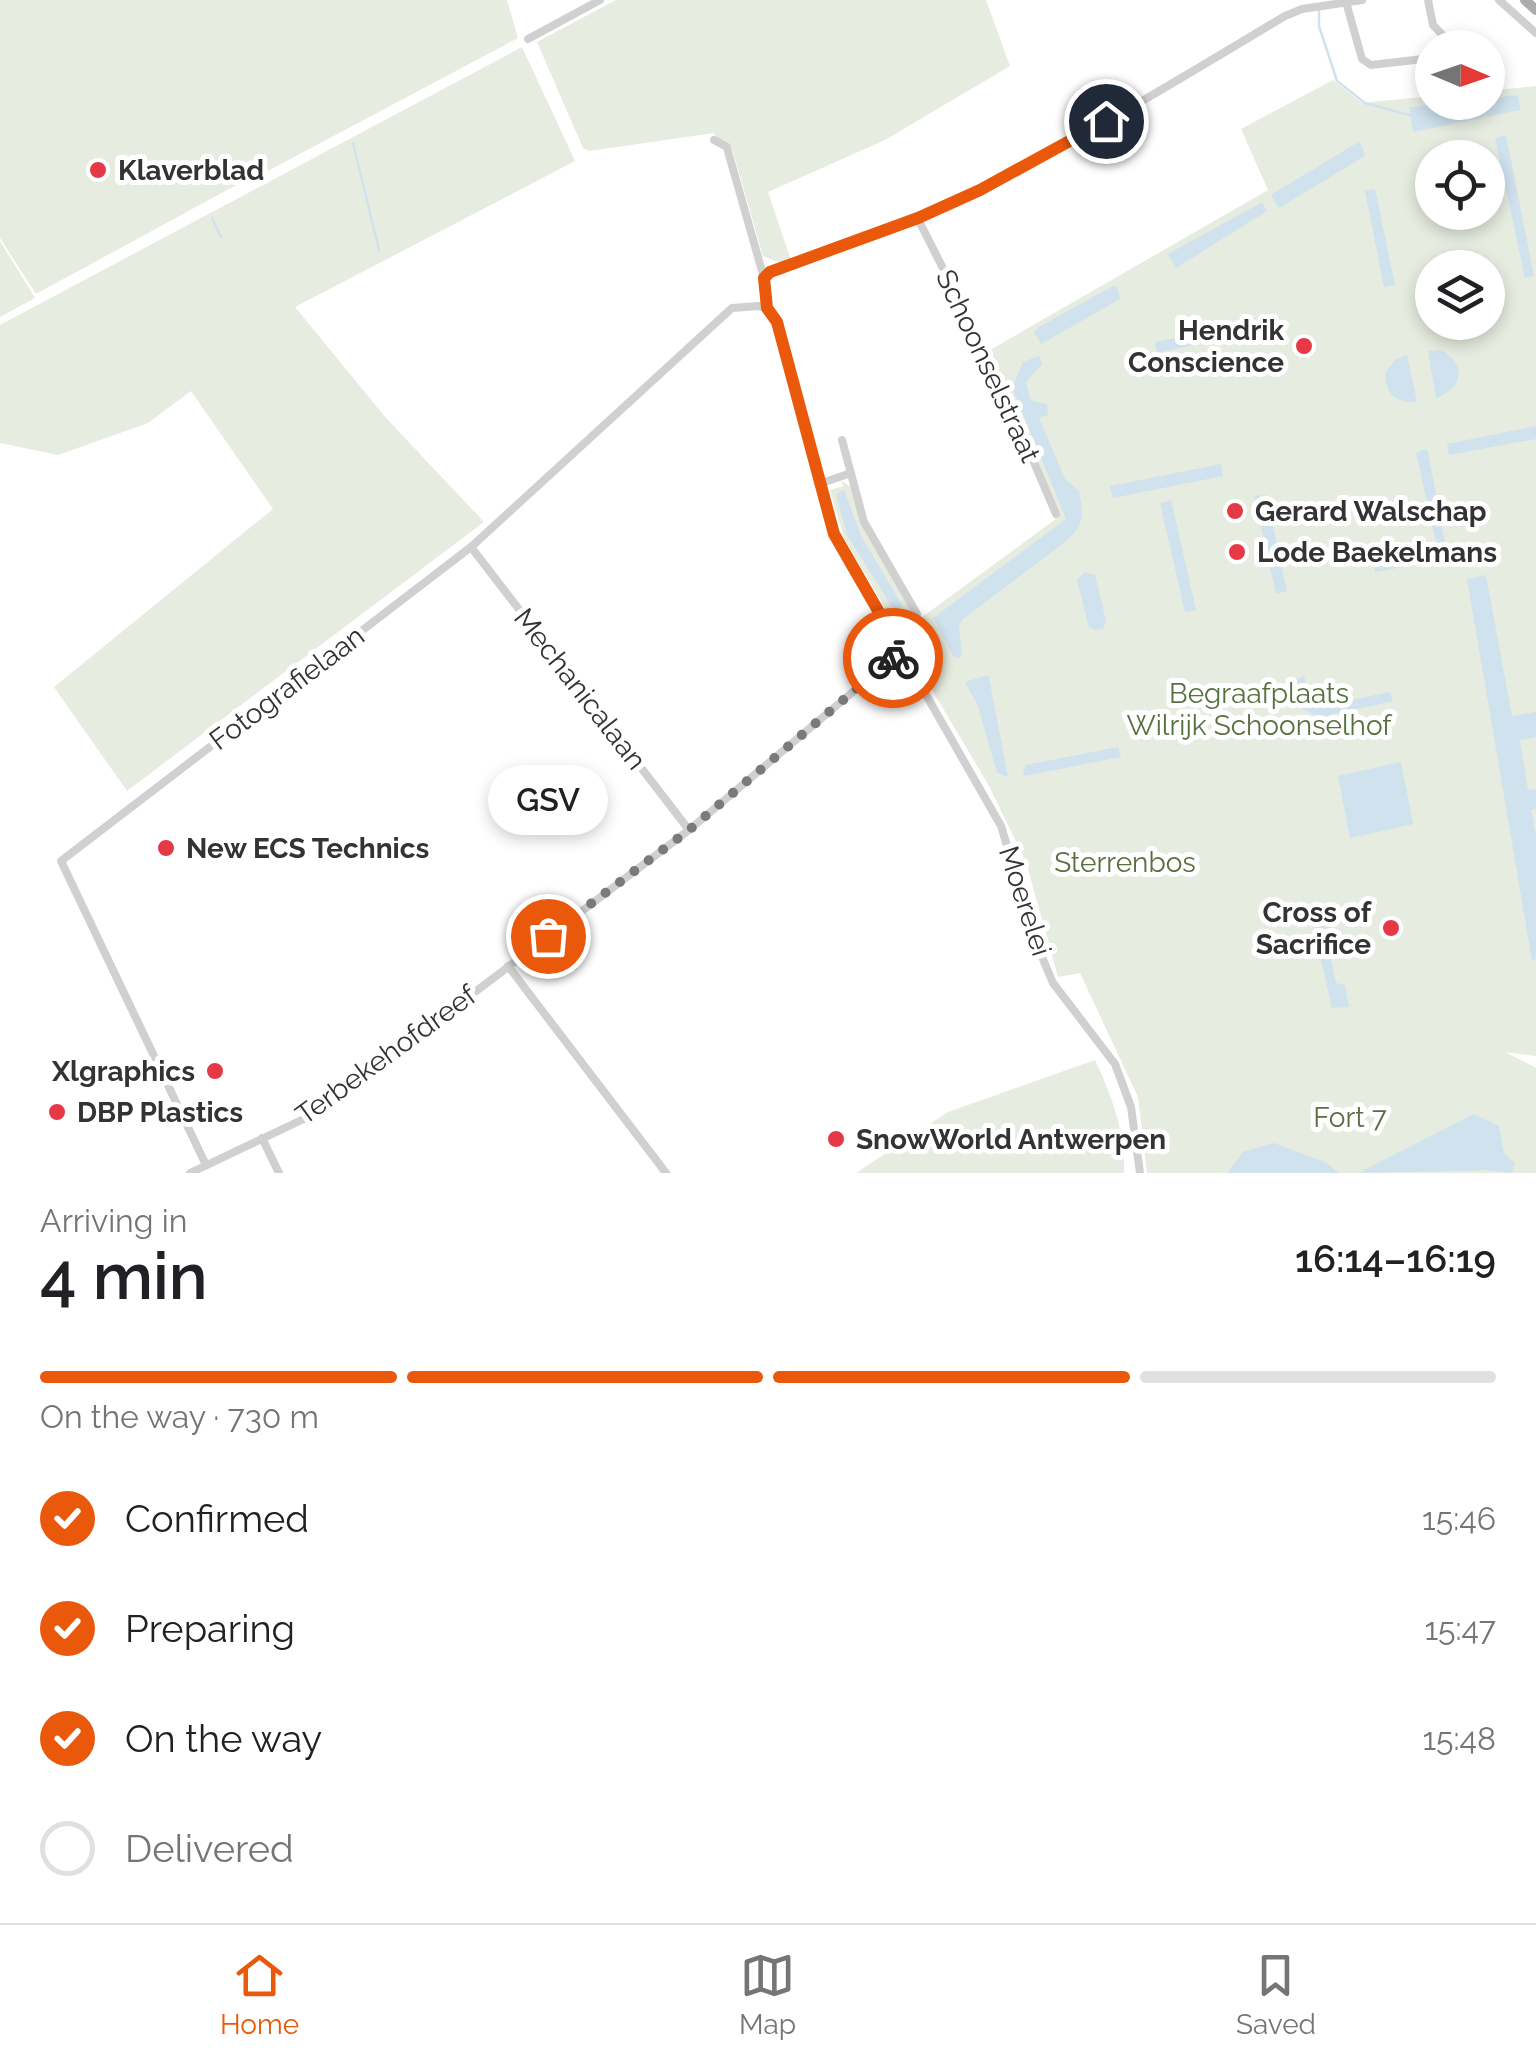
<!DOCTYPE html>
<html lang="en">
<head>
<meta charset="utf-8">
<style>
  :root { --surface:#fff; --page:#f2f2f2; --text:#202124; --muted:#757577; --line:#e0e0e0; --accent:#ea580c }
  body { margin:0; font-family:Raleway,sans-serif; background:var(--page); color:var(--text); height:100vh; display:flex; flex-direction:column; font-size:38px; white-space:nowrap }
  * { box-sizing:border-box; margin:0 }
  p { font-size:32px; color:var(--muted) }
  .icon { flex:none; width:55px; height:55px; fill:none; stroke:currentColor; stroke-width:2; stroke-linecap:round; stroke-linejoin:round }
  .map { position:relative; height:1173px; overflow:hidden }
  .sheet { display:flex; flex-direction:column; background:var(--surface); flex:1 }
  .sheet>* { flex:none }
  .needle { width:65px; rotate:92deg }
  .fabs { position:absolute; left:1415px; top:30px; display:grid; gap:20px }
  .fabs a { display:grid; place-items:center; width:90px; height:90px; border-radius:50%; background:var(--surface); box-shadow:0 5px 15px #0003; font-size:50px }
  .pin { position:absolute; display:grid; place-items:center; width:85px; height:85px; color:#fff; margin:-42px; border:5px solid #fff; border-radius:50%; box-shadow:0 2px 10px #0007 }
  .courier { position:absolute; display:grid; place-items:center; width:100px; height:100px; margin:-50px; border:8px solid #ea580c; border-radius:50%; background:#fff; color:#222; box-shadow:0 2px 12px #0007 }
  .bubble { position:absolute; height:70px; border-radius:35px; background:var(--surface); box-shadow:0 5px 15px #0003; font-size:32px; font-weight:600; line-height:70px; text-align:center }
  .headline em { font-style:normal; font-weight:600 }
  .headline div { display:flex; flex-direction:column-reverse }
  .headline { display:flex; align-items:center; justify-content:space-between; height:170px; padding:0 40px }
  h1 { font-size:65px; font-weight:600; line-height:75px }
  .bar { display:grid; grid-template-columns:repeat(4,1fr); gap:15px 10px; align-content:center; height:120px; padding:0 40px }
  .bar i { height:12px; border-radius:8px; background:var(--line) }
  .bar .active { background:var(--accent) }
  .bar p { grid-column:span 4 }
  ol { padding:0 40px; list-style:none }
  li { display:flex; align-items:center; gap:30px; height:110px }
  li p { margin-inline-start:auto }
  li .icon { padding:10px; border-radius:50%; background:var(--accent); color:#fff; stroke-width:4 }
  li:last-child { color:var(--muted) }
  li i { width:55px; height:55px; border:5px solid var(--line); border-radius:50% }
  .menu { display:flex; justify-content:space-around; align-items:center; height:140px; border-top:2px solid var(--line); background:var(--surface); font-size:28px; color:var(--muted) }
  .menu a { display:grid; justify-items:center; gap:5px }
  .menu .active { color:var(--accent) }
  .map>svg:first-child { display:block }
</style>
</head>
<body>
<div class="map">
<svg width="1536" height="1173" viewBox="0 0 1536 1173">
  <rect width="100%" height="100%" fill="#fff"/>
  <g fill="#e6ecdf" fill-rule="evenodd">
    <path d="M0 0H507L518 38 264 173 262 171 36 294 0 238Z"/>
    <path d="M616 0H986L1010 66 885 140 768 192 791 260 778 262 763 256 731 145 719 147 714 133 589 151 583 148 537 42Z"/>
    <path d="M522 47 575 161 295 307 386 418 484 522 127 791 54 687 273 509 191 391 148 423 58 455 0 443V325Z"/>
    <path d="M1333 80 1362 103 1432 96V102H1488V91L1536 86V1056L1505 1052 1536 1068V1173H1147L1138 1097 1080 973 1058 977 1026 862 989 786 899 634 1060 516 990 350 1268 190 1241 129ZM1432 158H1488V212H1432ZM1432 268H1488V322H1432Z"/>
    <path d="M0 241 35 298 0 317Z"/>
    <path d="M842 481 851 487 910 609 908 617 905 612 892 620 844 538 830 490 843 486Z"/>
    <path d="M1095 1060C1112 1096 1125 1132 1124 1173H856L948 1112Z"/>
  </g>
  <g fill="#cfe2ee">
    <path d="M1518 95 1520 110 1413 132 1409 107 1488 102V99Z"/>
    <path d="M1506 135 1534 276 1525 278 1495 138Z"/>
    <path d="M1360 141 1365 156 1279 208 1271 195Z"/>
    <path d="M1375 189 1395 285 1384 287 1365 191Z"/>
    <path d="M1262 202 1267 211 1176 268 1168 254Z"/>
    <path d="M1113 286 1117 287 1120 299 1041 344 1034 332 1039 327Z"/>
    <path d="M1274 320 1273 328 1157 353 1155 342Z"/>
    <path d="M1440 350C1468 363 1463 388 1436 398L1428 351Z"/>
    <path d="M1407 355 1417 402C1395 403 1386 394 1385 373L1396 359Z"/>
    <path d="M1039 356 1042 364 1026 382 1031 401 1047 404 1048 415 1039 418 1065 479 1079 491C1083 514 1085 525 1066 541L962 620 959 628 962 653 959 658 954 657 933 618 1066 519 1012 387 1023 362Z"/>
    <path d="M1536 426V439L1449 455 1447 444Z"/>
    <path d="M1425 449 1428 451 1448 559 1375 572 1374 561 1434 550 1437 546 1416 453Z"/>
    <path d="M1221 464 1223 476 1113 498 1110 486Z"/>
    <path d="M844 490 861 536 902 605 896 613 847 535 836 494Z"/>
    <path d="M1266 495 1287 591 1276 594 1254 496Z"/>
    <path d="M1171 500 1196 610 1185 612 1160 503Z"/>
    <path d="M1085 572 1095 575 1106 621 1103 629 1095 630 1089 627 1077 580Z"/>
    <path d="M1486 575 1512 716 1536 712V737L1520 740 1528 790 1536 789V808L1531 810 1536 836V959L1532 960 1467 579Z"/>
    <path d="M988 675 989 678 1008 777 997 773 978 706 965 682Z"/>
    <path d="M1304 676 1313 708 1390 692 1393 701 1325 716H1316L1301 708 1295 680Z"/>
    <path d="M1118 747 1121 757 1024 776 1023 773 1026 765Z"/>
    <path d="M1401 762 1413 824 1350 838 1338 776Z"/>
    <path d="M1327 909 1333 934 1327 939 1336 983 1345 985 1349 1007 1332 1008 1311 915Z"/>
    <path d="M1474 1114 1499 1126 1504 1153 1515 1163 1512 1173 1490 1170 1358 1173Z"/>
    <path d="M1274 1143 1325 1162 1339 1173H1227L1243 1152Z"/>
  </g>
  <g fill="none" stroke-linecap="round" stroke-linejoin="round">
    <g stroke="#cfe2ee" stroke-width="2.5">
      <path d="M1319 11V26L1337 81 1365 103 1413 116"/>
      <path d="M353 143 379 250"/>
      <path d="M212 218 221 237"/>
    </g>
    <g stroke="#d0d0d0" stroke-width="8">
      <path d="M1428 0 1433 25 1455 48"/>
      <path d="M1499 0 1536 33"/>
      <path d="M1346 2 1362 59 1371 65 1432 58"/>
      <path d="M528 39 600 0"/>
      <path d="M1488 79 1492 84"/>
      <path d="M714 140 727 147 729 155 764 278 768 312"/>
      <path d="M918 219 995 371 1056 514"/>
      <path d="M764 278 770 272C820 253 873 239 922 217 1048 160 1166 87 1285 16L1302 9 1362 0"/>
      <path d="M767 309 777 322 834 534 892 634 898 657 909 665 1001 826 1037 945 1053 983 1115 1064 1131 1107 1140 1173"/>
      <path d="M842 440 864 522 917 614 892 634"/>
      <path d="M819 484 851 473"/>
      <path d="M471 547 689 830"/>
      <path d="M508 966 666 1173"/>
      <path d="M262 1138 279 1173"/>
      <path d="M206 1165 61 861 471 547 732 308 759 306 767 309"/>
      <path d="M190 1173 308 1117 327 1104 689 830 893 658 898 657"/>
    </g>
    <path stroke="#ababab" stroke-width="10" d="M1525 0 1536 10"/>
  </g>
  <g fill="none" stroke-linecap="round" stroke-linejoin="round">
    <path stroke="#7a7a7a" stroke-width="10" stroke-dasharray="0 18" d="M548 936 689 830 893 658"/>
    <path stroke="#ea580c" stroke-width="12" d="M893 658 898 657 895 640 834 534 777 322 767 308 764 278 770 272 918 218 980 190 1106 121"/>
  </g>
  <g fill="#e63946" stroke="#fff" stroke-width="4">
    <circle cx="98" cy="170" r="10"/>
    <circle cx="1304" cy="346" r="10"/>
    <circle cx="1235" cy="511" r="10"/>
    <circle cx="1237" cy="552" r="10"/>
    <circle cx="166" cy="848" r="10"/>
    <circle cx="1391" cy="928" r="10"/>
    <circle cx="215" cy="1071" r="10"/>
    <circle cx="57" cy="1112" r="10"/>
    <circle cx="836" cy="1139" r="10"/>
  </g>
  <g text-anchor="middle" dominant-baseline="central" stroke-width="10" stroke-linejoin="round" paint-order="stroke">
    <g font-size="28" font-weight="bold" fill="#333" stroke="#fff" text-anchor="start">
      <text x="118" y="170">Klaverblad</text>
      <text x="1284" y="330" text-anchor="end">Hendrik<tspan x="1284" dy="32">Conscience</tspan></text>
      <text x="1255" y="511">Gerard Walschap</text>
      <text x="1257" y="552">Lode Baekelmans</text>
      <text x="186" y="848">New ECS Technics</text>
      <text x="1371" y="912" text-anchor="end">Cross of<tspan x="1371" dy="32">Sacrifice</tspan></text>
      <text x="195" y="1071" text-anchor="end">Xlgraphics</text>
      <text x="77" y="1112">DBP Plastics</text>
      <text x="856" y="1139">SnowWorld Antwerpen</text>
    </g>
    <g font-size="28" fill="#333" stroke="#fff">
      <text transform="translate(988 366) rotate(65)">Schoonselstraat</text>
      <text transform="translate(287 688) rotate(-37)">Fotografielaan</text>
      <text transform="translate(580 689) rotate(52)">Mechanicalaan</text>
      <text transform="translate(1025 901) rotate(72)">Moerelei</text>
      <text transform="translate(386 1055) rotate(-36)">Terbekehofdreef</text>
    </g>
    <g font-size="28" fill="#56703f" stroke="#fff">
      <text x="1259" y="693">Begraafplaats<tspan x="1259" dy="32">Wilrijk Schoonselhof</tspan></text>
      <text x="1125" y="862">Sterrenbos</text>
      <text x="1350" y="1117">Fort 7</text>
    </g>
  </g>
</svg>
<div class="fabs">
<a><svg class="needle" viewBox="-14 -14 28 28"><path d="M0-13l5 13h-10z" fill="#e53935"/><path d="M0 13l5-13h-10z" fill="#757577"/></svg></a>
<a><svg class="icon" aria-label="locate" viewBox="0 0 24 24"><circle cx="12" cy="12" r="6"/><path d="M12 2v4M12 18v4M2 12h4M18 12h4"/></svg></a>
<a><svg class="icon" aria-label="layers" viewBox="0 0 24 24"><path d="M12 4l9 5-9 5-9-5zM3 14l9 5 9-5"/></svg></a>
</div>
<div class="pin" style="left:548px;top:936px;background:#ea580c"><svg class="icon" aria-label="bag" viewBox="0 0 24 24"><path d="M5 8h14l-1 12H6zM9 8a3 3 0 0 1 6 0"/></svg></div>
<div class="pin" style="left:1106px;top:121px;background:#1f2937"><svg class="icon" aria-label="home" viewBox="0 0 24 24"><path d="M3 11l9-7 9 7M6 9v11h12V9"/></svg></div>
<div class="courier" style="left:893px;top:658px"><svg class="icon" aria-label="bike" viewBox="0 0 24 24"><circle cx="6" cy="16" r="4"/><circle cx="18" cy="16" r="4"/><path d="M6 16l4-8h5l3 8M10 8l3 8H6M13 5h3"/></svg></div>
<div class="bubble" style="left:488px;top:765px;width:120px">GSV</div>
</div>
<section class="sheet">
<div class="headline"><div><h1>4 min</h1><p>Arriving in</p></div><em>16:14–16:19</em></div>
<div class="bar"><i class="active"></i><i class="active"></i><i class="active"></i><i></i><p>On the way · 730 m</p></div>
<ol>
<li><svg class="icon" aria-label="check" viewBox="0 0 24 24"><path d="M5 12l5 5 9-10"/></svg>Confirmed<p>15:46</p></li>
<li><svg class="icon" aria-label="check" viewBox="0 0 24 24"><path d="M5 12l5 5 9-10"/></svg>Preparing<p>15:47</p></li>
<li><svg class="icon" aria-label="check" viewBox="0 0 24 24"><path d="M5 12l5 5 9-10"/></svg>On the way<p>15:48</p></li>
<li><i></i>Delivered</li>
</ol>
</section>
<nav class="menu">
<a class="active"><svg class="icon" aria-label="home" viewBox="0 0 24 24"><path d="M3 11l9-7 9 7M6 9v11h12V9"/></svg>Home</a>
<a><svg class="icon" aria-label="map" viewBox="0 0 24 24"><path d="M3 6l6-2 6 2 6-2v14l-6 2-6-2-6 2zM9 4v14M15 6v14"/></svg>Map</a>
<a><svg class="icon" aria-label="saved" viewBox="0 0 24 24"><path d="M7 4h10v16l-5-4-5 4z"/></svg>Saved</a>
</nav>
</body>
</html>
